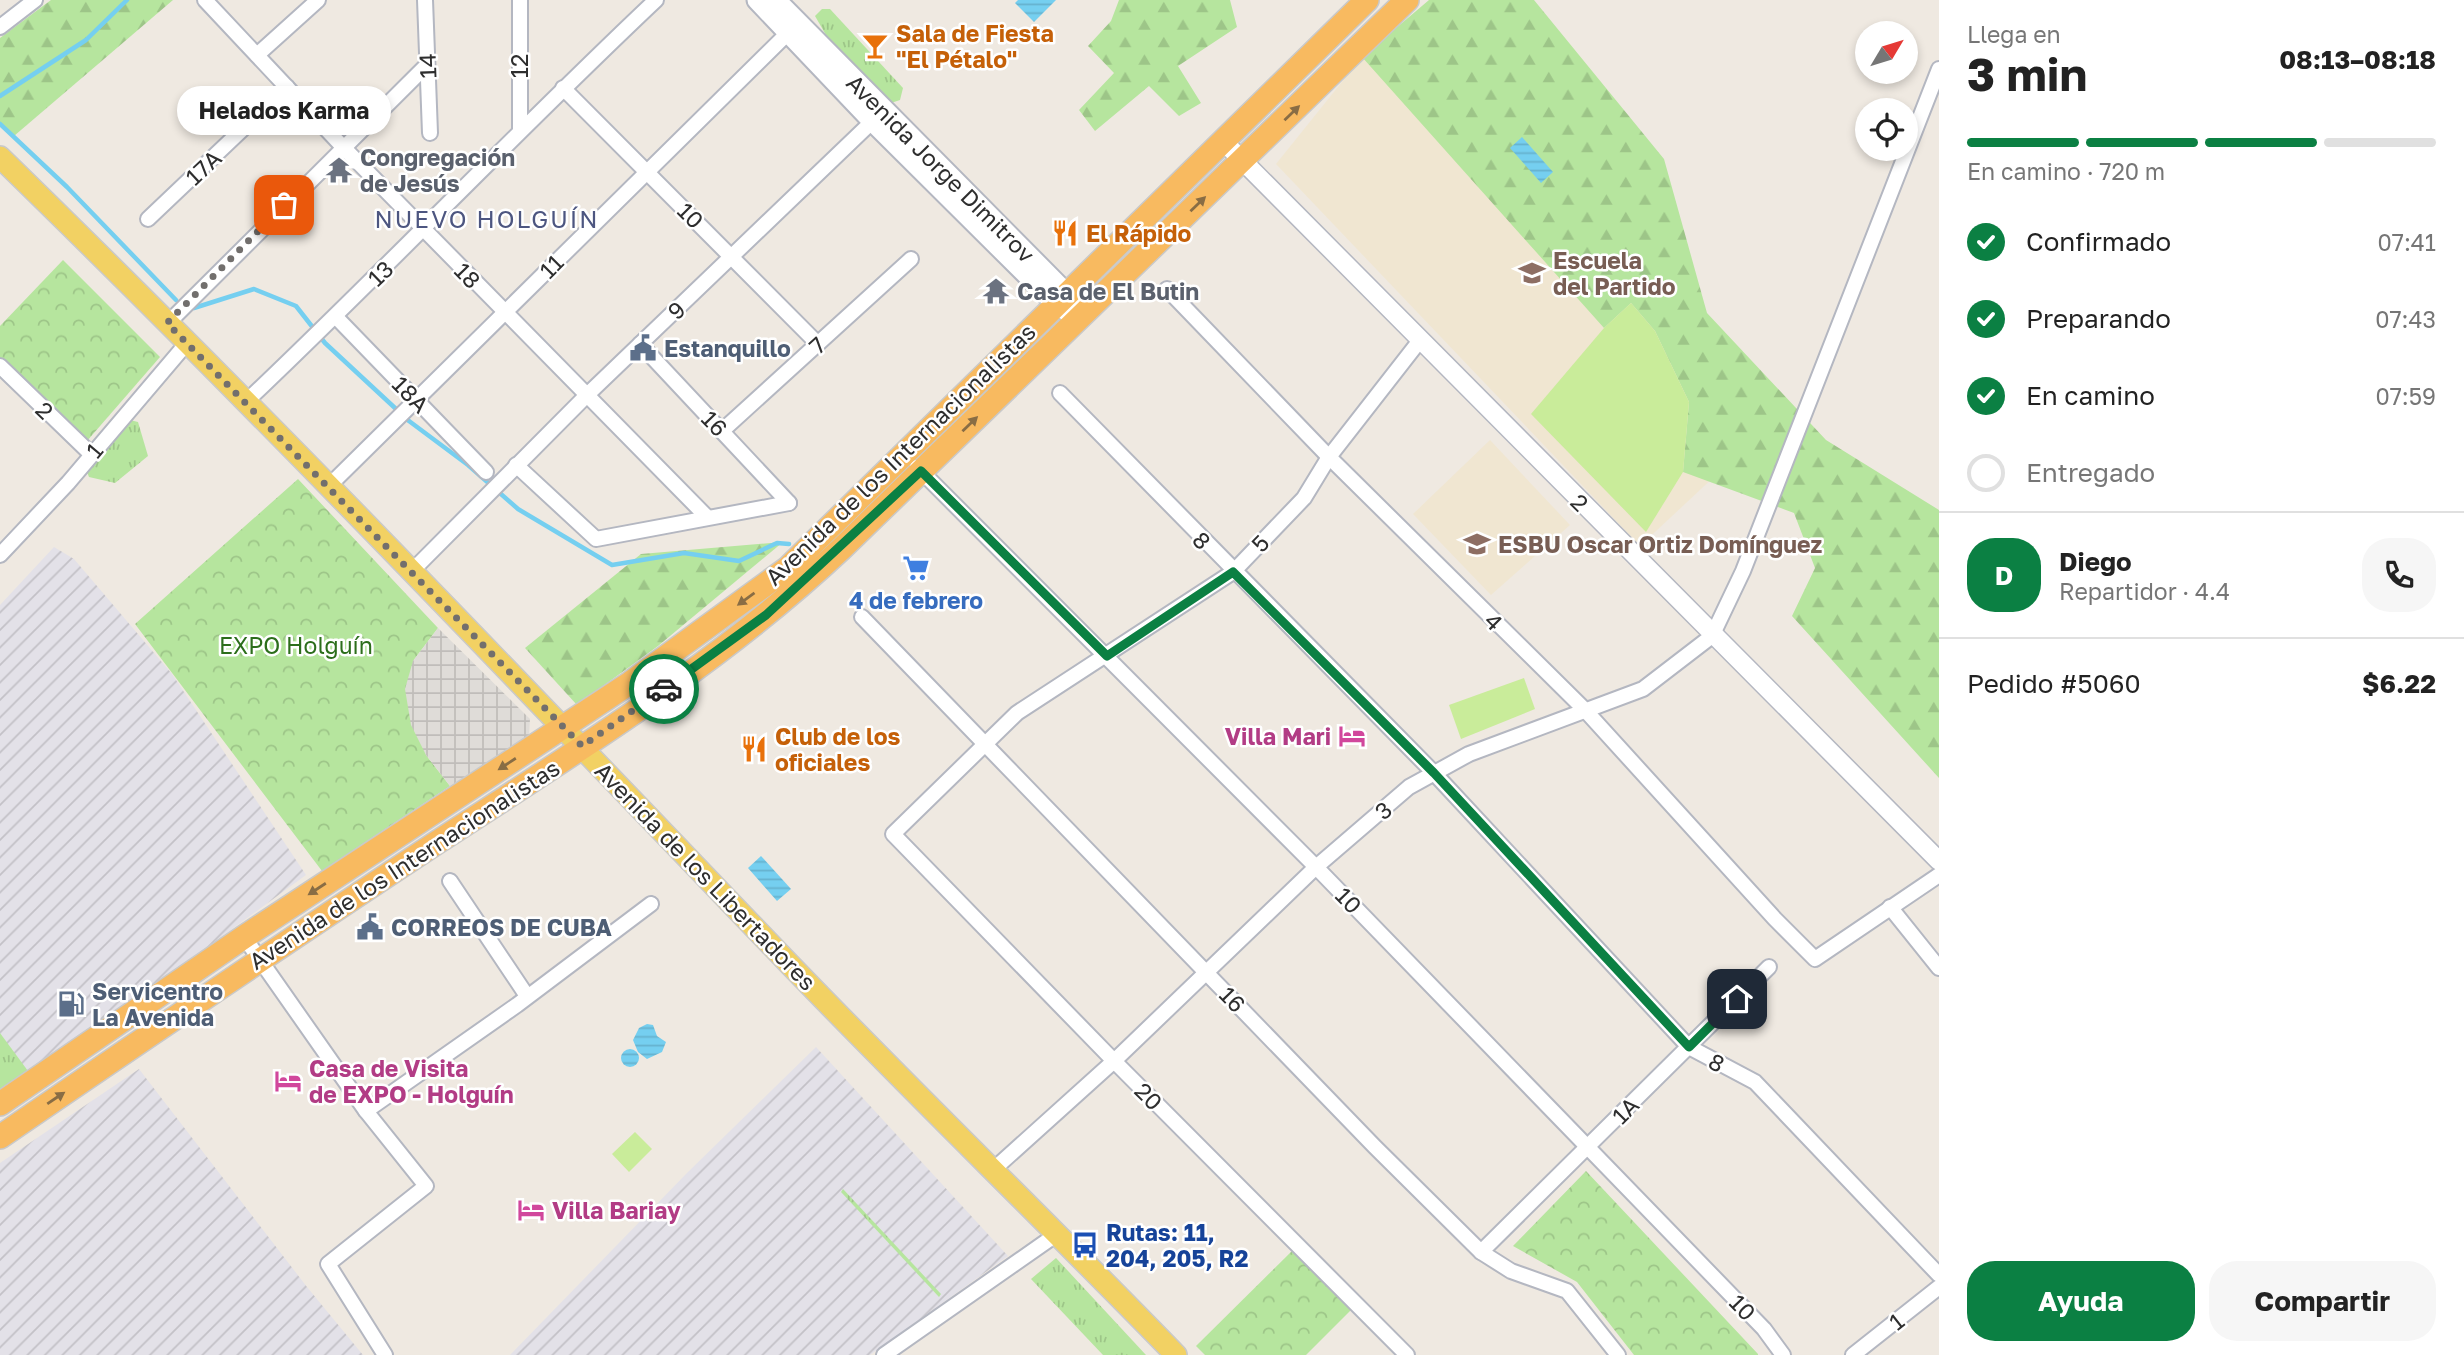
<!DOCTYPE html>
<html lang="es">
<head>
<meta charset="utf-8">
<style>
  :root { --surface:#fff; --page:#f6f6f6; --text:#222; --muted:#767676; --line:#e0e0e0; --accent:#0b8043 }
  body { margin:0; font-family:"Golos Text",sans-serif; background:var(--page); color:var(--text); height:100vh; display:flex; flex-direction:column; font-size:26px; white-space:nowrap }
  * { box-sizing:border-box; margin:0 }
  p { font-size:23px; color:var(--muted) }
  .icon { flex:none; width:38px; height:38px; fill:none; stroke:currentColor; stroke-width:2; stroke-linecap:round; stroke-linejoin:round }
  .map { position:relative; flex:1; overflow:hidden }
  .sheet { display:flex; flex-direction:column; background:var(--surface); width:525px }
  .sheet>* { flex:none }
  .needle { width:46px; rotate:52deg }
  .fabs { position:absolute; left:1855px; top:21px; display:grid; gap:14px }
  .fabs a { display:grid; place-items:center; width:63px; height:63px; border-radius:50%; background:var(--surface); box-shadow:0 4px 10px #0003; font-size:35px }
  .pin { position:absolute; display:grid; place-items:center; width:60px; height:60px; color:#fff; margin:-30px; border-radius:14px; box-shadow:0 4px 10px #0006 }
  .courier { position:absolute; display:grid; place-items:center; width:70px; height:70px; margin:-35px; border:5px solid #0b8043; border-radius:50%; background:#fff; color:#222; box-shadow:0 2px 9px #0007 }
  .bubble { position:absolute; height:49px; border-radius:24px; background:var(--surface); box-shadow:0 4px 10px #0003; font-size:23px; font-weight:700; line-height:49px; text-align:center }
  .head em { font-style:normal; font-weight:700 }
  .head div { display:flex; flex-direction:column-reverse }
  .head { display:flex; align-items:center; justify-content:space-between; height:119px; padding:0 28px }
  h1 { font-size:46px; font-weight:700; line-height:52px }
  .bar { display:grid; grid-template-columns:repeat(4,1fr); gap:10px 7px; align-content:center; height:84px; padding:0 28px }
  .bar i { height:9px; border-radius:5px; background:var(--line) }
  .bar .current { background:var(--accent) }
  .bar p { grid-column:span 4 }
  .line { display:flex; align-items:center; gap:18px; padding:0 28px; border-top:2px solid var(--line) }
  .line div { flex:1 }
  .round { display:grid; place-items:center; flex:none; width:74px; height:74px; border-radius:28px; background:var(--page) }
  ol { padding:0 28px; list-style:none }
  li { display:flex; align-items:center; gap:21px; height:77px }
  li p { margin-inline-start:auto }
  li .icon { padding:7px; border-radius:50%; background:var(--accent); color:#fff; stroke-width:4 }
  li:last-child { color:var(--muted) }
  li i { width:38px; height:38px; border:4px solid var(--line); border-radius:50% }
  .button { display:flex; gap:14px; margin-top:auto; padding:14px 28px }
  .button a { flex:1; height:80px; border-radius:28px; background:var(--accent); color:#fff; font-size:28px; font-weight:700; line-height:80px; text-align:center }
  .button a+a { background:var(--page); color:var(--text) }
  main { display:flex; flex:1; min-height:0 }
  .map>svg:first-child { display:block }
</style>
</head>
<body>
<main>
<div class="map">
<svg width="1939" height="1355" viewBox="0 0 1939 1355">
  <defs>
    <pattern id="industrial-furrows" width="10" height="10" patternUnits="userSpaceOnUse" patternTransform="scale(1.75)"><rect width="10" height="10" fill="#e3e1e8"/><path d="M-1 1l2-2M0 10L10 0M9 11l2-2" fill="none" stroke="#c3c1c7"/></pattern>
    <pattern id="grass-tufts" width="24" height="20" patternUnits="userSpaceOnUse" patternTransform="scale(1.75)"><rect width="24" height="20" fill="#b6e59e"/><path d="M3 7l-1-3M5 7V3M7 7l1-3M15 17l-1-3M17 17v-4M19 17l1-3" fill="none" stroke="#9dc588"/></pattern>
    <pattern id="forest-firs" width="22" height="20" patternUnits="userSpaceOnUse" patternTransform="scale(1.75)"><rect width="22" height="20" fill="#b6e59e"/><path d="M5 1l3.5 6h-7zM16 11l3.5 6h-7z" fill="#9dc588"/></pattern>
    <pattern id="park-crowns" width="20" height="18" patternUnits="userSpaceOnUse" patternTransform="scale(1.75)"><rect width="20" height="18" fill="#b6e59e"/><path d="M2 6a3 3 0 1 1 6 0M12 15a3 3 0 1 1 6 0" fill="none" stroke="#9dc588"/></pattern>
    <pattern id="plaza-grid" width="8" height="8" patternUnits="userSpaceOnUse" patternTransform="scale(1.75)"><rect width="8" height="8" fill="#dfdcd8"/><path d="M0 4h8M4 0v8" fill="none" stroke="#c0bdba"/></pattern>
    <pattern id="water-rules" width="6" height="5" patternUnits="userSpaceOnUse" patternTransform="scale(1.75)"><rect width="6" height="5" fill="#75cff0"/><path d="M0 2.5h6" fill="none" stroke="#66b2ce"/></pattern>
  </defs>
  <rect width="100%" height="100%" fill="#efe9e1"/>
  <g fill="url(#industrial-furrows)">
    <path d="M54 547 74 559 172 674 306 875 0 1098V605Z"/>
    <path d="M816 1047 1008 1256 870 1355H510L687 1173Z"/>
    <path d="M139 1069 307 1287 363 1355H0V1163Z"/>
  </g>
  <g fill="#f0e6d1">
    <path d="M1362 57 1706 313 1777 418 1640 546 1276 164Z"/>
    <path d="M1490 440 1570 525 1491 595 1413 514Z"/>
  </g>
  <g fill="url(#grass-tufts)">
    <path d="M822 9H830L903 88 900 100 888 104 830 42 815 16Z"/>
    <path d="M130 420 138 422 148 456 115 483 89 477 87 472Z"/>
    <path d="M0 1033 28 1071 0 1091Z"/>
    <path d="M843 1189 941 1294 939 1297 841 1192Z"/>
    <path d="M1056 1258 1146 1355H1103L1031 1279Z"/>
  </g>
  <g fill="url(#forest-firs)">
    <path d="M51 0H173L14 136 0 123V38Z"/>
    <path d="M1119 0H1230L1237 27 1178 66 1201 103 1179 116 1149 86 1095 131 1079 110 1114 73 1088 46 1111 21Z"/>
    <path d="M1429 0H1534L1664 159 1707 313 1826 440 1939 510V778L1792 616 1815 568 1794 513 1683 472 1689 402 1655 331 1631 303 1604 328 1362 57Z"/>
    <path d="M783 542 658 646 577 705 525 648 641 554Z"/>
  </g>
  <g fill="url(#park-crowns)">
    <path d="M63 260 160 357 87 441 0 359V326Z"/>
    <path d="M298 479 438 628 413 661 426 755 450 786 322 871 135 624Z"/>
    <path d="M1586 1171 1758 1354V1355H1634L1577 1282 1513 1246Z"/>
    <path d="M1293 1250 1351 1310 1306 1355H1205L1196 1346Z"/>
  </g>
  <g fill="#c9ec9a">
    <path d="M1631 303 1655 331 1689 402 1683 472 1646 532 1531 414 1604 328Z"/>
    <path d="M1524 678 1535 709 1461 739 1449 705Z"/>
    <path d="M635 1132 652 1149 629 1172 612 1154Z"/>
  </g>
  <path fill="url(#plaza-grid)" d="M438 628 530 719 529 736 450 786 426 755 411 725 405 689 413 661Z"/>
  <g fill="url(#water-rules)">
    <path d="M1018 0H1056L1034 22 1015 3Z"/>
    <path d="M1522 137 1553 172 1541 183 1510 148Z"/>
    <path d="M761 856 791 889 777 901 748 868Z"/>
    <path d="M647 1024 653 1025 657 1036 666 1042 662 1052 647 1059 638 1052 633 1040 639 1028Z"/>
    <circle cx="630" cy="1058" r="9"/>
  </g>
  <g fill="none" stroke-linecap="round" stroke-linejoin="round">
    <g stroke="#75cff0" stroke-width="4.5">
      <path d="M0 96 86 40 127 0"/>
      <path d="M0 124 67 187 176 300"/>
      <path d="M194 308 254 289 296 306 325 343 409 421 468 465 518 509 612 565 684 553 739 561 777 543 789 544"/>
    </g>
    <g stroke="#b4b7c1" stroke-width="18">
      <g id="minor">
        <path d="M205 0 343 147 706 516"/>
        <path d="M425 0 430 133"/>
        <path d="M0 27 35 0"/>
        <path d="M257 55 318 0"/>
        <path d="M563 88 818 344"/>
        <path d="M520 131V0"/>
        <path d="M148 219 287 87"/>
        <path d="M1167 289 1329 457 1585 710 1775 919 1815 959 1939 875"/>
        <path d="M336 317 486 472"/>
        <path d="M168 323 427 65"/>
        <path d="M640 344 789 503"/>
        <path d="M0 366 91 454"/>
        <path d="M1060 393 1434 773 1689 1047 1755 1082 1939 1275"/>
        <path d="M251 397C388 267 518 130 656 0"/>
        <path d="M723 430 911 259"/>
        <path d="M516 465 596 539 789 503"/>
        <path d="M917 467 1316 867 1764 1329 1783 1355"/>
        <path d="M336 479 793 28"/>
        <path d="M0 555 68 483 187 343"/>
        <path d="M411 572 587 395 878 116"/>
        <path d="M862 617 1375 1147 1481 1252 1511 1271 1567 1291 1618 1355"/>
        <path d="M450 881 527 996"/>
        <path d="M1890 907 1939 968"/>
        <path d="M244 937 366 1111 426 1186 328 1264 385 1355"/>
        <path d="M366 1111 517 1005 651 904"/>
        <path d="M993 1170 1114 1061 1316 867 1409 787 1469 754 1643 689 1712 636 1743 571 1939 69"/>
        <path d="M1481 1252 1769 967"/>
        <path d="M884 1355 1057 1234"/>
        <path d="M1407 1355 1114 1061 893 834 1017 713 1233 572 1304 498 1329 457 1421 339"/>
        <path d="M1853 1355 1939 1287"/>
      </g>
    </g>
    <g stroke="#b4b7c1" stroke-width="21">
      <path id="tertiary" d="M1223 141 1939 861"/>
    </g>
    <g stroke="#b4b7c1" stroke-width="23">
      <g id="secondary">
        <path d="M757 0 873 122 1056 304 1077 318"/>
        <path d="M776 0 1067 294 1073 308"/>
      </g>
    </g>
    <g stroke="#c9c9c9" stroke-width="24">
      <path id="primary" d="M0 157C264 414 518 681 773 947 905 1085 1043 1218 1176 1355"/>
    </g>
    <g stroke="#c9c9c9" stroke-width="26">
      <g id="trunk">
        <path d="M0 1104 244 937 630 683 788 568 1367 0"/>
        <path d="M0 1137C146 1037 292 938 439 841 577 751 721 662 841 549L1407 0"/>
      </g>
    </g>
    <use href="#minor" stroke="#fff" stroke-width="14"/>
    <use href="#tertiary" stroke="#fff" stroke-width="18"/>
    <use href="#secondary" stroke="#fff" stroke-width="19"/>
    <use href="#primary" stroke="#f2d163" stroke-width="21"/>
    <use href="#trunk" stroke="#f8ba60" stroke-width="23"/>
  </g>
  <defs><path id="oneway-solid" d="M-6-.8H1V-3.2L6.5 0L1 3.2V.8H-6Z" transform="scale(1.75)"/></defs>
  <g fill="#896d44">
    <use href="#oneway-solid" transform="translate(1292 113) rotate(-44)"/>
    <use href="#oneway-solid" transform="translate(1198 204) rotate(-44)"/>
    <use href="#oneway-solid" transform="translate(970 424) rotate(-44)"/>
    <use href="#oneway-solid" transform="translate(746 599) rotate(144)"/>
    <use href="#oneway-solid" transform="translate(507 764) rotate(147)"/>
    <use href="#oneway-solid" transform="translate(317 889) rotate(147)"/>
    <use href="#oneway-solid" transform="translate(56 1098) rotate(-34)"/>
  </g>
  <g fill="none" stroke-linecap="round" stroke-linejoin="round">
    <path stroke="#726f6d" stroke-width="7" stroke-dasharray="0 12.6" d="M284 205 167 323 582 746 664 689"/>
    <path stroke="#0b8043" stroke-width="9" d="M664 689 766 615 921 471 1107 656 1233 572 1434 773 1689 1047 1737 999"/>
  </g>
  <defs>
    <g id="bar-bare" transform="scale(2.1)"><path d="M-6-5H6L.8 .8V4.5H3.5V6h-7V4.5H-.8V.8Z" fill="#e8710a" stroke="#fff" stroke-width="2.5" paint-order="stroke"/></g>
    <g id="temple-bare" transform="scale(2.1)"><path d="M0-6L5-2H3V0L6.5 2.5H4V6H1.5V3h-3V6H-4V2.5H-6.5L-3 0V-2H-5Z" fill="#6b7280" stroke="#fff" stroke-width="2.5" paint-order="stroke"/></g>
    <g id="restaurant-bare" transform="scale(2.1)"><path d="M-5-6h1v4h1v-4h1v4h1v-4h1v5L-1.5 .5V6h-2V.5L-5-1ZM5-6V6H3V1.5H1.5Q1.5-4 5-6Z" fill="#e8710a" stroke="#fff" stroke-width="2.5" paint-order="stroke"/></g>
    <g id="university-bare" transform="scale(2.1)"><path d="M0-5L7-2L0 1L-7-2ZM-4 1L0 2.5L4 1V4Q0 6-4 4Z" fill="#8d6e63" stroke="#fff" stroke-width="2.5" paint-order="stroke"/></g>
    <g id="civic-bare" transform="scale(2.1)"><path d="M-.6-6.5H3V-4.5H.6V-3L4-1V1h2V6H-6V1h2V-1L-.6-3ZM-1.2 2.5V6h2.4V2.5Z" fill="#5c6f8a" stroke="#fff" stroke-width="2.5" paint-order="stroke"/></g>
    <g id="school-bare" transform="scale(2.1)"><path d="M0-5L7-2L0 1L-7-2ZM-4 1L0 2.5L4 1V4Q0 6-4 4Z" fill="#8d6e63" stroke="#fff" stroke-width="2.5" paint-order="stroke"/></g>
    <g id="supermarket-bare" transform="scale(2.1)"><path d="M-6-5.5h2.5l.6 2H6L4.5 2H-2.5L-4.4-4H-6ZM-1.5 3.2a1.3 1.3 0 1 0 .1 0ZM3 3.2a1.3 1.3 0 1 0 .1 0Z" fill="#3f7fe0" stroke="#fff" stroke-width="2.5" paint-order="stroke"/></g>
    <g id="hotel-bare" transform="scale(2.1)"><path d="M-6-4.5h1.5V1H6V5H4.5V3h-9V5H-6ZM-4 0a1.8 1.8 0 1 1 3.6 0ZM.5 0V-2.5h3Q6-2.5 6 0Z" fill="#d1479c" stroke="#fff" stroke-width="2.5" paint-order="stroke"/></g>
    <g id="fuel-bare" transform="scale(2.1)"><path d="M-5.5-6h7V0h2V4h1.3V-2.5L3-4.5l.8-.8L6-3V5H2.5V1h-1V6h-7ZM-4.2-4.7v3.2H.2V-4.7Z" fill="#5c6f8a" stroke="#fff" stroke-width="2.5" paint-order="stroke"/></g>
    <g id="bus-bare" transform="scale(2.1)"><path d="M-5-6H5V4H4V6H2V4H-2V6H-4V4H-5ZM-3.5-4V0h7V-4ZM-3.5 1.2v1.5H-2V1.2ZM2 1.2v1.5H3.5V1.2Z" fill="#1a4fb4" stroke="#fff" stroke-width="2.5" paint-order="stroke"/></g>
  </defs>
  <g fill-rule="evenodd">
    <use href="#bar-bare" x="875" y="46"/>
    <use href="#temple-bare" x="339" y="170"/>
    <use href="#restaurant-bare" x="1065" y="233"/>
    <use href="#university-bare" x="1532" y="273"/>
    <use href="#temple-bare" x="996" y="291"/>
    <use href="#civic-bare" x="643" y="348"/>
    <use href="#school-bare" x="1477" y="544"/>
    <use href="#supermarket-bare" x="916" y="568"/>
    <use href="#hotel-bare" x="1352" y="736"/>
    <use href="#restaurant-bare" x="754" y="749"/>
    <use href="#civic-bare" x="370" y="927"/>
    <use href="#fuel-bare" x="71" y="1004"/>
    <use href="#hotel-bare" x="288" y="1081"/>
    <use href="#hotel-bare" x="531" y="1210"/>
    <use href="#bus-bare" x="1085" y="1245"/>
  </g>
  <g text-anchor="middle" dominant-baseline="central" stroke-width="5" stroke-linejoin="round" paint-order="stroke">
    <g font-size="23" font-weight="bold" fill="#c56008" stroke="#fff" text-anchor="start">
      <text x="896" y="33">Sala de Fiesta<tspan x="896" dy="26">"El Pétalo"</tspan></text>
      <text x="1086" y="233">El Rápido</text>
      <text x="775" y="736">Club de los<tspan x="775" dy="26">oficiales</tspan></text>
    </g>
    <g font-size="23" fill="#2e2e2e" stroke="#fff">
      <text transform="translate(427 66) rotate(-92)">14</text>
      <text transform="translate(519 66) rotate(-90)">12</text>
      <text transform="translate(203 167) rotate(-43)">17A</text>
      <text transform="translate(941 168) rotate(45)">Avenida Jorge Dimitrov</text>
      <text transform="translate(691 215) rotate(45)">10</text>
      <text transform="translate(551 266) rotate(-45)">11</text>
      <text transform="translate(380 273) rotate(-44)">13</text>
      <text transform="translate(468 275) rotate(46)">18</text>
      <text transform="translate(676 310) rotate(-43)">9</text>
      <text transform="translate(817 345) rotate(-42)">7</text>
      <text transform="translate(411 394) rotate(46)">18A</text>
      <text transform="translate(45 410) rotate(44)">2</text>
      <text transform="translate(715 423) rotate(46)">16</text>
      <text transform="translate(94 450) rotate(-50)">1</text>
      <text transform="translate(900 454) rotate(-44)">Avenida de los Internacionalistas</text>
      <text transform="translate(1580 502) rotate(45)">2</text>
      <text transform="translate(1202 540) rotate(46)">8</text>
      <text transform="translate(1260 543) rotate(-46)">5</text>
      <text transform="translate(1494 621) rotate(45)">4</text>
      <text transform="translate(1383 810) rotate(-41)">3</text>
      <text transform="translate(404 864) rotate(-33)">Avenida de los Internacionalistas</text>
      <text transform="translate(706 876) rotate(46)">Avenida de los Libertadores</text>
      <text transform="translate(1349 900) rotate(46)">10</text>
      <text transform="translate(1233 999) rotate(46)">16</text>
      <text transform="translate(1717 1062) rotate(28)">8</text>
      <text transform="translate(1149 1096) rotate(45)">20</text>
      <text transform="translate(1625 1110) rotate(-45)">1A</text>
      <text transform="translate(1743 1307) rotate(46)">10</text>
      <text transform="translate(1896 1321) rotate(-38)">1</text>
    </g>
    <g font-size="23" font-weight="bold" fill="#5b616d" stroke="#fff" text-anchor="start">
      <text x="360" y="157">Congregación<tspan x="360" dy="26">de Jesús</tspan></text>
      <text x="1017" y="291">Casa de El Butin</text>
    </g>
    <g font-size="23" font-weight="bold" fill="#785e54" stroke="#fff" text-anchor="start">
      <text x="1553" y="260">Escuela<tspan x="1553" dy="26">del Partido</tspan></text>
      <text x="1498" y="544">ESBU Oscar Ortiz Domínguez</text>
    </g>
    <g font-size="23" font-weight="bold" fill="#4e5e75" stroke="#fff" text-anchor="start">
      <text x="664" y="348">Estanquillo</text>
      <text x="391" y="927">CORREOS DE CUBA</text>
      <text x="92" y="991">Servicentro<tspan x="92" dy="26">La Avenida</tspan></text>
    </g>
    <g font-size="23" font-weight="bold" fill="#366cbe" stroke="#fff">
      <text x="916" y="600">4 de febrero</text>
    </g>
    <g font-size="23" fill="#2c6e1b" stroke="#fff">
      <text x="296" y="645">EXPO Holguín</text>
    </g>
    <g font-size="23" font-weight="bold" fill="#b23c85" stroke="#fff" text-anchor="start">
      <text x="1331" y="736" text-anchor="end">Villa Mari</text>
      <text x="309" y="1068">Casa de Visita<tspan x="309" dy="26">de EXPO - Holguín</tspan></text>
      <text x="552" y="1210">Villa Bariay</text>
    </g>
    <g font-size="23" font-weight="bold" fill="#164399" stroke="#fff" text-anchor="start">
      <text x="1106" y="1232">Rutas: 11,<tspan x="1106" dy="26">204, 205, R2</tspan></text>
    </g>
    <g font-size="24" letter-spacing="2" fill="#4d5680" stroke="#fff">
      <text x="487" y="218">NUEVO HOLGUÍN</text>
    </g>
  </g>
</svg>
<div class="fabs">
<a><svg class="needle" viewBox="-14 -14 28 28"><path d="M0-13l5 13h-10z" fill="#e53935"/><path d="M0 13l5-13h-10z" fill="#767676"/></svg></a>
<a><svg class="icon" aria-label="locate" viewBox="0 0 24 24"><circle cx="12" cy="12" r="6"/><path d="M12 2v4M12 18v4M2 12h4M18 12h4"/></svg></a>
</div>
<div class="pin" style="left:284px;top:205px;background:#ea580c"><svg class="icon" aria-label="bag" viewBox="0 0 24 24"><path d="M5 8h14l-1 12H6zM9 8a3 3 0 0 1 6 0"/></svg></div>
<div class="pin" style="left:1737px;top:999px;background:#1f2937"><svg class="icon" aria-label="home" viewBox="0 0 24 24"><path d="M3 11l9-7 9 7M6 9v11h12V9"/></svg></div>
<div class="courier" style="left:664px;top:689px"><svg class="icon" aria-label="car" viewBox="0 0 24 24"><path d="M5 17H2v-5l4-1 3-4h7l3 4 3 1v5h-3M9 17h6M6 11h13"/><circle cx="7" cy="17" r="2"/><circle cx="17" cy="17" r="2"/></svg></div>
<div class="bubble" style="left:177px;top:86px;width:214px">Helados Karma</div>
</div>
<section class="sheet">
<div class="head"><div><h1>3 min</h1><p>Llega en</p></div><em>08:13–08:18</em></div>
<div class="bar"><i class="current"></i><i class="current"></i><i class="current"></i><i></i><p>En camino · 720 m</p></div>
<ol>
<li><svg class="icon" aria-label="check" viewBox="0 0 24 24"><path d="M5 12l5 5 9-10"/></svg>Confirmado<p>07:41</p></li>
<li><svg class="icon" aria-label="check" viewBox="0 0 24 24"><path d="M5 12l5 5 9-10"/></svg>Preparando<p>07:43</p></li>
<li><svg class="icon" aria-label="check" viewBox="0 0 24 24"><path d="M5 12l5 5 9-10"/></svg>En camino<p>07:59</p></li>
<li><i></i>Entregado</li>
</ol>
<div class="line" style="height:126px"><b class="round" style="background:var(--accent);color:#fff">D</b><div><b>Diego</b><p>Repartidor · 4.4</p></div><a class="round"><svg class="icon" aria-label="phone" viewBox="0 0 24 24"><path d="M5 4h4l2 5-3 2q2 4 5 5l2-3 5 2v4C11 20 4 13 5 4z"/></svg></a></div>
<div class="line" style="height:91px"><div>Pedido #5060</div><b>$6.22</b></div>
<div class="button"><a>Ayuda</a><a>Compartir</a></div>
</section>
</main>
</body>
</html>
